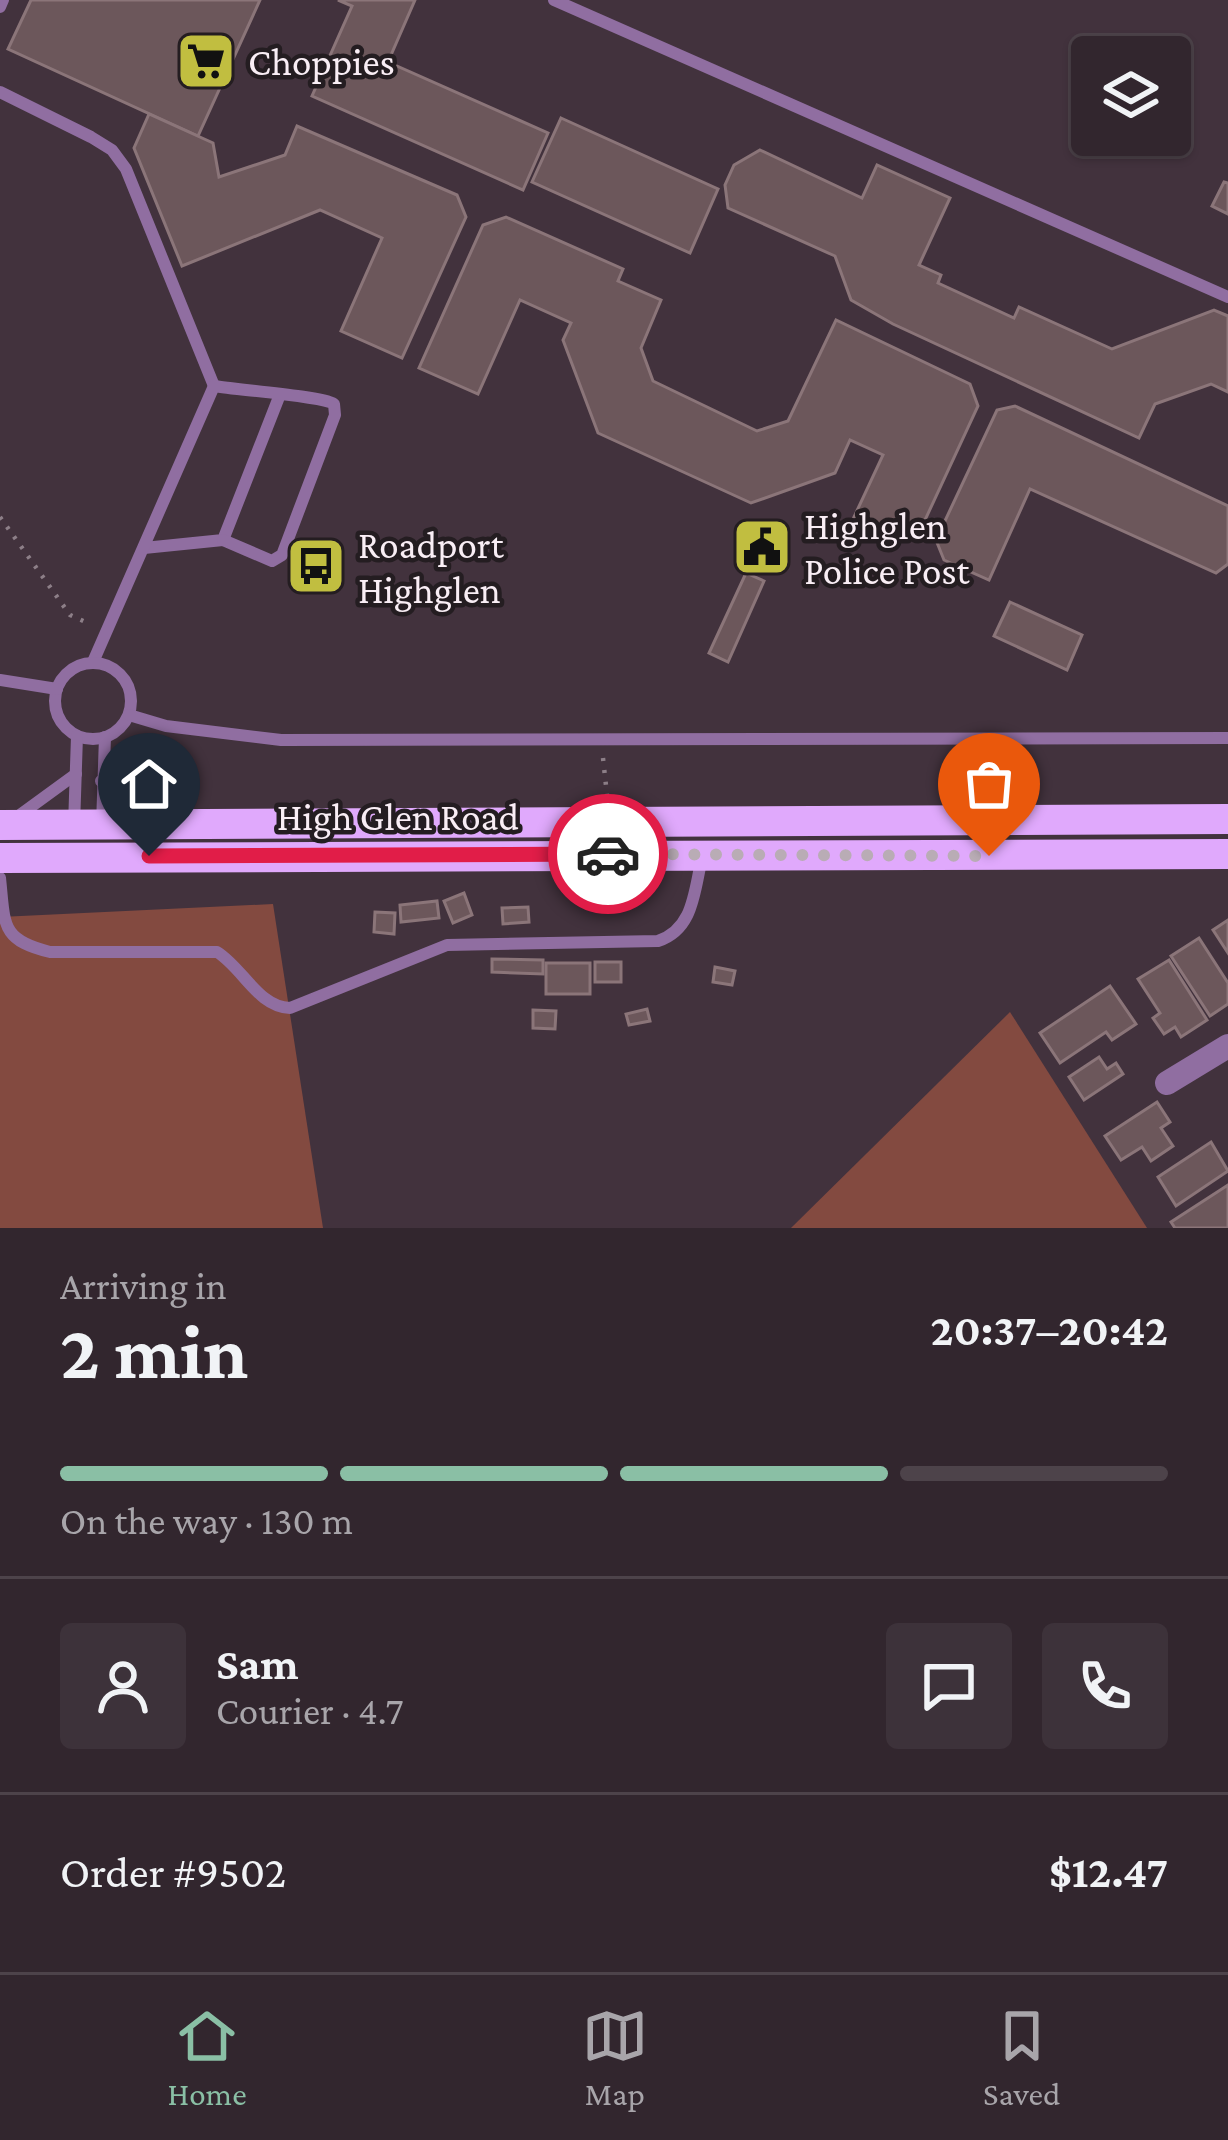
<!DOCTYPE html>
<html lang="en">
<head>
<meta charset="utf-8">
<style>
  :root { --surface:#32262e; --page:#3d323a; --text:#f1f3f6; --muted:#a8a5aa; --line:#4d434a; --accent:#8abfa5 }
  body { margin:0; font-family:"Crimson Pro",serif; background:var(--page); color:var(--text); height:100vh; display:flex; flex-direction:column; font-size:45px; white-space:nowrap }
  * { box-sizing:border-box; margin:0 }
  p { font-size:39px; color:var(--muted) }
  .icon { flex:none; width:66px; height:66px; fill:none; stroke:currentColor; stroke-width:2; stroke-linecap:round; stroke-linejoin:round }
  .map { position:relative; height:1228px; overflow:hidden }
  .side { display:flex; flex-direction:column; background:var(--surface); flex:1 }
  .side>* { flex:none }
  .tools { position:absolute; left:1071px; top:36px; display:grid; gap:24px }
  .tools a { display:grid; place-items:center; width:120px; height:120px; border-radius:12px; background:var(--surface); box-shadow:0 3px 9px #0004,0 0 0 3px var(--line); font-size:60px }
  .pin { position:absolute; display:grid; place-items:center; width:102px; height:102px; color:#fff; margin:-123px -51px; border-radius:50% 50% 50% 0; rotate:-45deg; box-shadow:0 0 12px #0007 }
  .pin .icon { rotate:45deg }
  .courier { position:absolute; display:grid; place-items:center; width:120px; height:120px; margin:-60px; border:9px solid #e11d48; border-radius:50%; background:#fff; color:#222; box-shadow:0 3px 15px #0007 }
  .head em { font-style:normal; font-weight:700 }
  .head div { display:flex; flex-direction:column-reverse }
  .head { display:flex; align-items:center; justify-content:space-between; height:204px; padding:0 60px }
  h1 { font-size:78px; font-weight:700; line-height:90px }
  .bar { display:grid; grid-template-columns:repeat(4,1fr); gap:18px 12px; align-content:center; height:144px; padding:0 60px }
  .bar i { height:15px; border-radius:9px; background:var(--line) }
  .bar .on { background:var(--accent) }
  .bar p { grid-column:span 4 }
  .line { display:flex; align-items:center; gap:30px; padding:0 60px; border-top:3px solid var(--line) }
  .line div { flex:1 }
  .round { display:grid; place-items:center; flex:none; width:126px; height:126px; border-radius:12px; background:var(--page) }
  .dock { display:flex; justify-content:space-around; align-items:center; height:168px; border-top:3px solid var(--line); background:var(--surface); font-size:33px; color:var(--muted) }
  .dock a { display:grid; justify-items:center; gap:6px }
  .dock .on { color:var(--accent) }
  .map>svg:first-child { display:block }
</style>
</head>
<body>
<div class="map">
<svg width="1228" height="1228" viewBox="0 0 1228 1228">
  <rect width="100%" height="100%" fill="#42323d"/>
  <g fill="#834a40">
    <path d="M273 904 323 1228H0V917Z"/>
    <path d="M1010 1012 1147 1228H791Z"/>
  </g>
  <g fill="#6c575b" stroke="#8b7579" stroke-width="3">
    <path d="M31 0H260L198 136 8 49Z"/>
    <path d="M338 0H415L388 62 548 133 523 190 312 96 352 6Z"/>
    <path d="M149 114 213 143 219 177 285 155 297 126 457 195 466 217 402 358 341 331 382 238 320 210 182 266 134 148Z"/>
    <path d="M561 118 718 189 690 253 532 182Z"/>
    <path d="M760 150 862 198 877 165 950 198 919 265 941 275 938 283 1014 318 1019 307 1112 349 1214 310 1228 316V392L1211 384 1155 404 1139 438 893 324 851 300 835 256 728 208 725 185 734 165Z"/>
    <path d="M1224 182 1228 183V214L1212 206Z"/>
    <path d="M506 217 623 269 618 281 661 300 641 348 653 381 757 431 788 421 836 320 970 384 978 406 919 533 906 527 901 539 854 517 883 455 850 440 835 473 751 503 598 433 563 340 571 323 520 300 478 394 419 368 483 225Z"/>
    <path d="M1015 406 1228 506V564L1216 573 1030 489 989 580 944 560 936 540 997 410Z"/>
    <path d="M760 535 781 544 771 566 750 557Z"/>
    <path d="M746 573 764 581 728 662 709 653Z"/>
    <path d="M1010 602 1082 635 1067 670 994 636Z"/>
    <path d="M464 893 472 915 453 923 444 901Z"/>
    <path d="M437 901 439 918 401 922 400 905Z"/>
    <path d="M528 907 529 922 503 924 502 908Z"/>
    <path d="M375 912 395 913 394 934 374 932Z"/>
    <path d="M1228 920V953L1213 930Z"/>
    <path d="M1199 938 1228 983V1004L1210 1016 1171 956Z"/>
    <path d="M492 959 543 960V974L492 972Z"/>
    <path d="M1169 960 1207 1020 1181 1037 1175 1027 1164 1034 1153 1018 1160 1013 1138 979Z"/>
    <rect x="595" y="962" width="26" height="20"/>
    <rect x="546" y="963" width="44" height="31"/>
    <path d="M715 967 735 971 732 985 713 982Z"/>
    <path d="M1110 986 1136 1024 1112 1040 1106 1032 1060 1063 1040 1033Z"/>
    <path d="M647 1009 650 1021 629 1025 626 1014Z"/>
    <path d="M533 1010 556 1011 555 1029 533 1028Z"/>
    <path d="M1099 1057 1107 1069 1116 1063 1123 1074 1084 1100 1069 1077Z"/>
    <path d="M1157 1102 1170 1122 1161 1128 1173 1146 1151 1161 1142 1147 1121 1160 1105 1136Z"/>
    <path d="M1211 1142 1228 1171 1176 1206 1158 1177Z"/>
    <path d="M1228 1185V1228H1175L1171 1222Z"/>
  </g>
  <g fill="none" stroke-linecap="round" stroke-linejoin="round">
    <g stroke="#8d7f88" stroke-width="4.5" stroke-dasharray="3 9" stroke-linecap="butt">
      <path d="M0 517 70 615 90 624"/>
      <path d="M603 758 607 795"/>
    </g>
    <g stroke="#906ea1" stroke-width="12">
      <path d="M554 0 1228 297"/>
      <path d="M0 7 3 0"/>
      <path d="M0 92 91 137 112 150 126 169 214 386"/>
      <path d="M144 548 223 540 279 397"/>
      <path d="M93 662 214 386C237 390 321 396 334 404L335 415 282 555 272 561 223 540"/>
      <circle cx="93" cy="701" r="38"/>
      <path d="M0 680 57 689"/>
      <path d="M129 715 166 726 281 740 1228 738"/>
      <path d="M101 781 145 820"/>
      <path d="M17 817 76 774"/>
      <path d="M102 825 105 737"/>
      <path d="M74 826 77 736"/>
      <path d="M0 878C5 924 0 940 50 952H217C243 968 258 1007 290 1008L447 945 658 941C694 929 694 891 702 858"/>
    </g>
    <path stroke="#906ea1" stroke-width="24" d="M1167 1083 1228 1046"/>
    <g stroke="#e0a9fc" stroke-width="30">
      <path d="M0 825 1228 819"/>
      <path d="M0 858 1228 854"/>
    </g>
  </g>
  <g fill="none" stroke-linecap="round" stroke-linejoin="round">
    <path stroke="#b9acb5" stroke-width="12" stroke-dasharray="0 21.6" d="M608 854 989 856"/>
    <path stroke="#e11d48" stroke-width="15" d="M149 856 608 854"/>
  </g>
  <defs>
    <g id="supermarket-square" transform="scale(3)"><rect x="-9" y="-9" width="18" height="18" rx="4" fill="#c1be40" stroke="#241d21"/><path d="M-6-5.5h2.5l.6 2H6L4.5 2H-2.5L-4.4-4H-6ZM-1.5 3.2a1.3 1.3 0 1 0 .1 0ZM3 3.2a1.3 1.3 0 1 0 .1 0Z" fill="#111"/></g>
    <g id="civic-square" transform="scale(3)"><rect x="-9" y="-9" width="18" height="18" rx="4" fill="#c1be40" stroke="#241d21"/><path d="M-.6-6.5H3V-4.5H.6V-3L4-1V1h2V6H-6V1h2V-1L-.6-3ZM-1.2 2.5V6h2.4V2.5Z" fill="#111"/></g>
    <g id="bus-square" transform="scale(3)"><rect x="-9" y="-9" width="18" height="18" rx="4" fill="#c1be40" stroke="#241d21"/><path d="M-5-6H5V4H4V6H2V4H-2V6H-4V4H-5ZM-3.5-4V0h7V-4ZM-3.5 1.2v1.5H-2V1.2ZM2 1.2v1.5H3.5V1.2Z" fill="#111"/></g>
  </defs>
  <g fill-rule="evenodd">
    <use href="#supermarket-square" x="206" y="61"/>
    <use href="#civic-square" x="762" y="547"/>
    <use href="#bus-square" x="316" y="566"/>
  </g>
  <g text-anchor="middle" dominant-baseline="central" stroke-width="9" stroke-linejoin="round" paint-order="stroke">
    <g font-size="39" fill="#f9eef5" stroke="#241d21" text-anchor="start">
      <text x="248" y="61">Choppies</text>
      <text x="804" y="525">Highglen<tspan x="804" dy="45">Police Post</tspan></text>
      <text x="358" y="544">Roadport<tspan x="358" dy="45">Highglen</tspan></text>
    </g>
    <g font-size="39" fill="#f9eef5" stroke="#241d21">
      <text x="398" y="816">High Glen Road</text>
    </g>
  </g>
</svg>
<div class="tools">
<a><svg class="icon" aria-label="layers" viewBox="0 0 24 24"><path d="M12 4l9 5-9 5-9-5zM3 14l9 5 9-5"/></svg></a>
</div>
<div class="pin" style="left:989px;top:856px;background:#ea580c"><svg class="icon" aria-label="bag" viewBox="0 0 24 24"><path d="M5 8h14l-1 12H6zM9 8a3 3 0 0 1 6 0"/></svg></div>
<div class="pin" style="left:149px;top:856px;background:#1f2937"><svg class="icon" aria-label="home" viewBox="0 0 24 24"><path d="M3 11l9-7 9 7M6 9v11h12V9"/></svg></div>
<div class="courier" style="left:608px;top:854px"><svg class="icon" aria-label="car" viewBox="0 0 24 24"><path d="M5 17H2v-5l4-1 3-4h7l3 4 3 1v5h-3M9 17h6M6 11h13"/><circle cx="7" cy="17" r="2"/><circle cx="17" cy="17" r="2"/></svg></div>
</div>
<section class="side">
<div class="head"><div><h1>2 min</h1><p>Arriving in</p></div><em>20:37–20:42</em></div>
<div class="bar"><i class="on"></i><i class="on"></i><i class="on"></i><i></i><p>On the way · 130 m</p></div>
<div class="line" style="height:216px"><a class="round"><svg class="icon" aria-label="person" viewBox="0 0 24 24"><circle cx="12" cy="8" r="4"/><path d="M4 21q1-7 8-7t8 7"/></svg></a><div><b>Sam</b><p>Courier · 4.7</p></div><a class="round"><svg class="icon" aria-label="chat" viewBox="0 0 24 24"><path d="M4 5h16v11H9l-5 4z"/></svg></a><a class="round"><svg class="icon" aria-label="phone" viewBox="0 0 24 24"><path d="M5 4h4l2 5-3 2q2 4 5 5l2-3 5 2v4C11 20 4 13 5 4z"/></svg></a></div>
<div class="line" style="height:156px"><div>Order #9502</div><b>$12.47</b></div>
</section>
<nav class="dock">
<a class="on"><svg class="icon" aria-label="home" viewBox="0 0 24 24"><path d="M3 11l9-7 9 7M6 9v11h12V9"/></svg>Home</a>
<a><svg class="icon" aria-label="map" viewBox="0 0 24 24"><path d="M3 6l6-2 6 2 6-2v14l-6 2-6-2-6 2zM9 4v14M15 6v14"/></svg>Map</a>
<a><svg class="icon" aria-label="saved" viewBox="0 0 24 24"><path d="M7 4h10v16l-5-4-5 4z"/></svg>Saved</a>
</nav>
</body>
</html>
